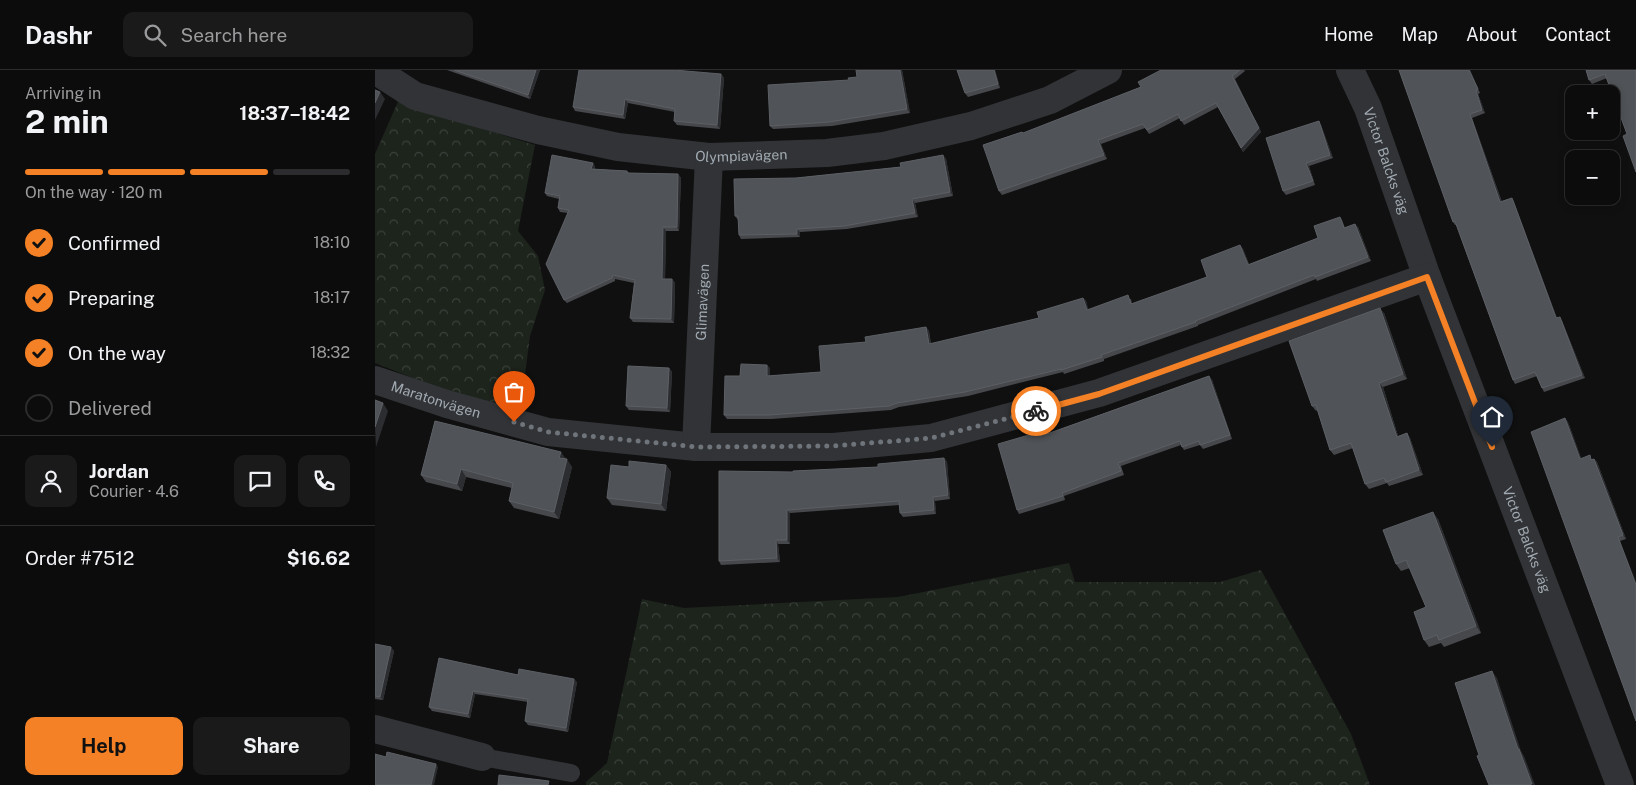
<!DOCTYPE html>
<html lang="en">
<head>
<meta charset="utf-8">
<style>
  :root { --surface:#0c0c0d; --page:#1a1a1b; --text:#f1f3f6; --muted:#9a9b9d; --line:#2c2c2e; --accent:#f48125 }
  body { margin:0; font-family:"Public Sans",sans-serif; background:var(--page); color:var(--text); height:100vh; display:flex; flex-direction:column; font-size:19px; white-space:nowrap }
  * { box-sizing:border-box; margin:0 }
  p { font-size:16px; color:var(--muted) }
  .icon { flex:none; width:28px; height:28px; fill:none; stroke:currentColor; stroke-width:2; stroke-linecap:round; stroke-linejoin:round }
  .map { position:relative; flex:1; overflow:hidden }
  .details { display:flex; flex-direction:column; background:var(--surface); width:375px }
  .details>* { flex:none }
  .fabs { position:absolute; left:1190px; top:15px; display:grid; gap:10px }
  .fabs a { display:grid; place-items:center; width:55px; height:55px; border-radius:10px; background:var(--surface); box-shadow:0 2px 8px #0003,0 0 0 1px var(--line); font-size:25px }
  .pin { position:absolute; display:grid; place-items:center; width:42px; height:42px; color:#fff; margin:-51px -21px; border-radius:50% 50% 50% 0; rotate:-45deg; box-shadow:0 0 5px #0007 }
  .pin .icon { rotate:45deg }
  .courier { position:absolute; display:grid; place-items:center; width:50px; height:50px; margin:-25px; border:4px solid #f48125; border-radius:50%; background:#fff; color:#222; box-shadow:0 1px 6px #0007 }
  .headline em { font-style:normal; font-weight:700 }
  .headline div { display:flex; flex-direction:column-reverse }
  .headline { display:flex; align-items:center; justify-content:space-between; height:85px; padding:0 25px }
  h1 { font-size:32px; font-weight:700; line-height:38px }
  .bar { display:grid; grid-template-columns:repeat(4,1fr); gap:8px 5px; align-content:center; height:60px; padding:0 25px }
  .bar i { height:6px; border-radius:4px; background:var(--line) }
  .bar .on { background:var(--accent) }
  .bar p { grid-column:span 4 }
  .line { display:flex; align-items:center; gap:12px; padding:0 25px; border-top:1px solid var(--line) }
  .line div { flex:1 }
  .round { display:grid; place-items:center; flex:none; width:52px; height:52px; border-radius:10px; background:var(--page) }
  ol { padding:0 25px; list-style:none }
  li { display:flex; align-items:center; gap:15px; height:55px }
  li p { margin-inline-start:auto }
  li .icon { padding:5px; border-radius:50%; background:var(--accent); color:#111; stroke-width:4 }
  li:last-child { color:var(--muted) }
  li i { width:28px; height:28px; border:2px solid var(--line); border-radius:50% }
  .cta { display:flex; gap:10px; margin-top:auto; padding:10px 25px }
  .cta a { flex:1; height:58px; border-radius:10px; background:var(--accent); color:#111; font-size:20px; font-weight:700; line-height:58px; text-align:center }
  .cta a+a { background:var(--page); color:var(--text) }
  header { display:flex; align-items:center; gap:30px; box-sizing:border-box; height:70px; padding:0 25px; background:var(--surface); border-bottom:1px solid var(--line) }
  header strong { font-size:24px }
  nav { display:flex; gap:28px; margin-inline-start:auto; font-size:18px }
  .search { width:350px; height:45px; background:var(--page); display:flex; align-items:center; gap:12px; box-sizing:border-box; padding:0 18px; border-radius:10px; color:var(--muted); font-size:19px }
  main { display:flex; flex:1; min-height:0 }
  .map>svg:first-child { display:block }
</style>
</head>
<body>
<header>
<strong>Dashr</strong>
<div class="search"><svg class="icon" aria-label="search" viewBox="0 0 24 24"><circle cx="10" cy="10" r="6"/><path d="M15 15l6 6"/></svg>Search here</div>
<nav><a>Home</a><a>Map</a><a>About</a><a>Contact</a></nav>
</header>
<main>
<section class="details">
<div class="headline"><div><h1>2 min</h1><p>Arriving in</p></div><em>18:37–18:42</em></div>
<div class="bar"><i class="on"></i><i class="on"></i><i class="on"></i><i></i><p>On the way · 120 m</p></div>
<ol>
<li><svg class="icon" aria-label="check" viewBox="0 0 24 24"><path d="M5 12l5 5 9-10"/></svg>Confirmed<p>18:10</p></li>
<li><svg class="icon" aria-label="check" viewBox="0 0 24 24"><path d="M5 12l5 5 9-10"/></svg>Preparing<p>18:17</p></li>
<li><svg class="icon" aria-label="check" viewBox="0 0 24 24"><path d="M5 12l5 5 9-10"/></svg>On the way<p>18:32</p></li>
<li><i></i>Delivered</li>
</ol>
<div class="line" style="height:90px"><a class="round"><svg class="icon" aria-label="person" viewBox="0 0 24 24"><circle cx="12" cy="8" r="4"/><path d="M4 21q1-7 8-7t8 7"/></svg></a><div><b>Jordan</b><p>Courier · 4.6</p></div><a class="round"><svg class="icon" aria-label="chat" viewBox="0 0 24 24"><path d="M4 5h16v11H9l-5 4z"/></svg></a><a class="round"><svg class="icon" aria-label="phone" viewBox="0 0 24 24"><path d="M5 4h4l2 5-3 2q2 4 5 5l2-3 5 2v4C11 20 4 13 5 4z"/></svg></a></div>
<div class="line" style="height:65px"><div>Order #7512</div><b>$16.62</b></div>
<div class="cta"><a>Help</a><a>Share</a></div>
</section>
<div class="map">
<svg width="1261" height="715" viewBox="0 0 1261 715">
  <defs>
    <pattern id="forest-crowns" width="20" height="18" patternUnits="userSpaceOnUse" patternTransform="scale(1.25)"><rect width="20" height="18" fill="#1d241c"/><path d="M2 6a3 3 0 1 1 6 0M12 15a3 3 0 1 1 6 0" fill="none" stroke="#3b413b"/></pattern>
  </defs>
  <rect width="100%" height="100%" fill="#101011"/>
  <g fill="url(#forest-crowns)">
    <path d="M25 27 92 54 160 75 143 161 163 186 170 220 155 266 145 343 43 310 0 293V84Z"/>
    <path d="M694 493 700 512H845L886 500 976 664 995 715H211V712L232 693 267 529 309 538 523 527Z"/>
  </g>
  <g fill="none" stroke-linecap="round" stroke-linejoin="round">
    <path stroke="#313336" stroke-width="18" d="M107 687 196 703"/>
    <g stroke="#313336" stroke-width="28">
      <path id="s1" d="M0 0 40 26 163 60 243 77 334 87 452 83 509 76 596 56 675 30 733 0"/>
      <path id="s2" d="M975 0 993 38 1052 207 1245 715"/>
      <path id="s3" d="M0 310 72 334 173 362 321 377H458L556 368 724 323 1052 207"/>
      <path id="s4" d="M321 377 334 87"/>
      <path d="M0 659 107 687"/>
    </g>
  </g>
  <g fill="#46484c">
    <path d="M72 0H165L155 29Z"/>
    <path d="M527 0 535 43 457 56 398 59 395 56 474 10Z"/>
    <path d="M582 0H620L625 18 593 27 590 23Z"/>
    <path d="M786 0H869L870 1 860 9 886 62 868 82 843 37 809 55 805 48 774 64 770 58 726 74 732 89 627 125 624 121 649 63 766 17Z"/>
    <path d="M1024 0H1095L1105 23 1103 24 1110 43 1097 48 1127 132 1137 128 1139 132 1182 248 1187 251 1210 308 1169 322 1167 318 1162 306 1140 314 1138 310 1081 155H1080L1078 152Z"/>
    <path d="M1211 0H1261L1252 64 1232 8 1217 14 1214 10Z"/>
    <path d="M346 4 349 8 345 59 302 55 299 51 300 42 253 33 250 49 200 41 198 37Z"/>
    <path d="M946 55 958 88 934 96 940 115 911 125 908 121Z"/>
    <path d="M568 85 571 89 578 126 540 133 543 147 472 159 425 162V167L366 169 364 165 363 150 360 146 421 108 526 97Z"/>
    <path d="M218 93 220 97V99L252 101 254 103 303 104 306 108 304 161H291L290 209H297L300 213 299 253 258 252 255 248 259 213 240 209V211L192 233 189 230 193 143 185 142 183 138 184 129 172 126 170 123Z"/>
    <path d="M965 147 967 150 970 158 983 157 996 191 942 211 941 209 823 255V256L729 289V291L689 304 688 302 593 326 524 337 516 340 397 349H352L349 345 365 306 395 298V306L446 302 491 272 551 257 554 261 556 274 664 248 708 228 711 231 713 240 756 229 757 234 832 207 865 175 868 179 874 194 943 168Z"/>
    <path d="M1009 243 1032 309 1008 317 1023 366 1032 363 1035 368 1048 405 1014 416 1012 413 994 419 990 414 978 378 959 385 955 380 942 340 941 341 937 336Z"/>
    <path d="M294 298 297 302 295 342 254 340 251 336Z"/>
    <path d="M834 306 837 310 857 369 828 379 825 375 809 380 806 375 746 396 749 405 689 426 690 430 644 444 642 440 671 360 674 363Z"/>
    <path d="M60 351 191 389 197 397 184 449 139 438 134 431 137 418 91 407 87 421 51 412 46 405Z"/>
    <path d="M1193 352 1206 388 1219 389 1222 392 1251 469 1245 471 1261 651Z"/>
    <path d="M569 388 572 392 575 429 560 431 561 444 528 447 525 443V435L415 443V474H403L405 492 346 495 344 491 418 402 503 397Z"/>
    <path d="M291 395 296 402 291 441 237 435 232 428 254 397Z"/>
    <path d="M1063 449 1106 563 1069 577 1066 573 1054 577 1049 570 1051 537 1035 498 1026 501 1021 494Z"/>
    <path d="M0 574 19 581 8 630 0 629Z"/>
    <path d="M143 605 202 612 193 662 153 655 150 651 153 632 100 624 95 648 57 641 54 637Z"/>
  </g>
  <g fill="#2c2d30">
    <path d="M161 0H165L155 29 153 25Z"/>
    <path d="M525 0H527L535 43 532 39Z"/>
    <path d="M619 0H620L625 18 623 14Z"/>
    <path d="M1094 0H1095L1105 23 1103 19Z"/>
    <path d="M346 4 349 8 345 59 342 55Z"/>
    <path d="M857 6 886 62 868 82 866 78Z"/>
    <path d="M1101 20 1103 24 1110 43 1107 40Z"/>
    <path d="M5 22 10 29 0 50V33Z"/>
    <path d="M250 29 253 33 250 49 248 45Z"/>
    <path d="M1095 44 1097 48 1128 136 1125 132Z"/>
    <path d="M944 51 946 55 958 88 955 85Z"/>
    <path d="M723 70 726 74 732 89 729 85Z"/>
    <path d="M568 85 571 89 578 126 575 122Z"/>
    <path d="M218 93 220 97 219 103 216 99Z"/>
    <path d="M931 93 934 96 940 115 938 111Z"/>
    <path d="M303 104 306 108 304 161 302 157Z"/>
    <path d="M1137 128 1139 132 1183 252 1181 248Z"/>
    <path d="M537 129 540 133 543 147 540 143Z"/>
    <path d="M980 154 983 157 996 191 993 187Z"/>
    <path d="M288 157 291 161 290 213 287 209Z"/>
    <path d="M422 159 425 162V167L422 164Z"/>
    <path d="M865 175 868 179 875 199 873 195Z"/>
    <path d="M297 209 300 213 299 253 296 249Z"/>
    <path d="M708 228 711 231 715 244 712 240Z"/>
    <path d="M1005 238 1009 243 1032 309 1028 304Z"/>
    <path d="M1185 247 1187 251 1210 308 1207 305Z"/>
    <path d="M551 257 554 261 556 278 554 274Z"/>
    <path d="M392 295 395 298V310L392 306Z"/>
    <path d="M294 298 297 302 295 342 292 338Z"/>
    <path d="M834 306 837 310 857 369 855 365Z"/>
    <path d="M1004 313 1008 317 1025 372 1022 367Z"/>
    <path d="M8 333 13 341 1 377 0 357Z"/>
    <path d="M1190 348 1193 352 1208 393 1205 389Z"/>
    <path d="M1032 363 1035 368 1048 405 1044 400Z"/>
    <path d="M186 382 191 389 189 396 184 388Z"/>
    <path d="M569 388 572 392 575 429 573 425Z"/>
    <path d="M192 389 197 397 184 449 179 442Z"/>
    <path d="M1219 389 1222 392 1251 469 1248 465Z"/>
    <path d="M291 395 296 402 291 441 286 434Z"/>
    <path d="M86 399 91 407 87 421 82 414Z"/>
    <path d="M558 427 560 431 561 444 559 440Z"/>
    <path d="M412 440 415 443V474L412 470Z"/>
    <path d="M1058 442 1063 449 1106 563 1101 556Z"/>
    <path d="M1243 467 1245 471 1261 512V515Z"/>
    <path d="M401 470 403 474 405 492 402 488Z"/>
    <path d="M16 577 19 581 8 630 5 627Z"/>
    <path d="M1117 601 1122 608 1146 681 1149 686 1160 715H1158L1157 714 1143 679Z"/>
    <path d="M199 609 202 612 193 662 191 658Z"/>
    <path d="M98 621 100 624 95 648 93 644Z"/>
    <path d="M61 694 63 697 59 715H56Z"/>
  </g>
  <g fill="#505357" stroke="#5c6065">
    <path d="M79 0H161L153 25Z"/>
    <path d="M204 0H299L346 4 342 55 299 51 300 39 250 29 248 45 198 37Z"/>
    <path d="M481 0H525L532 39 454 52 395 56 393 15 474 10 473 8 482 7Z"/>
    <path d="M582 0H619L623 14 590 23Z"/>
    <path d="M786 0H865L857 6 884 58 866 78 841 33 806 51 803 44 772 60 768 54 723 70 729 85 624 121 608 75 647 62 648 63 766 17 763 12Z"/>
    <path d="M1024 0H1094L1103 19 1101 20 1107 40 1095 44 1125 132 1137 128 1181 248 1185 247 1207 305 1167 318 1160 302 1138 310 1080 151 1078 152Z"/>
    <path d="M1211 0H1261V102L1248 66 1252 64 1230 4 1214 10Z"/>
    <path d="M0 20 5 22 0 33Z"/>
    <path d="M944 51 955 85 931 93 938 111 908 121 891 68Z"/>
    <path d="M177 85 218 93 216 99 252 101V103L303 104 302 157H288L287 209H297L296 249 255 248 260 210 238 205 237 208 189 230 171 194 194 140 183 138 185 126 170 123Z"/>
    <path d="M568 85 575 122 537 129 540 143 469 156 422 159V164L364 165 363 146H360L359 109 421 108 526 97 525 93Z"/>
    <path d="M965 147 969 158 980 154 993 187 940 207 939 205 820 251 821 252 726 285 727 287 686 300V299L590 322 522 333 514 336 394 345H349L350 306H365L366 294 392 295V306L446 302 444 276 491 272 490 267 551 257 554 274 664 248 662 242 708 228 712 240 753 225 756 234 832 207 826 190 865 175 873 195 943 168 939 156Z"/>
    <path d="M1005 238 1028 304 1004 313 1022 367 1032 363 1044 400 1011 412 1009 408 990 414 976 373 955 380 941 335 937 336 914 271Z"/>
    <path d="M253 296 294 298 292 338 251 336Z"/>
    <path d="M834 306 855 365 825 375 824 371 807 377 805 371 743 393 746 401 687 423 688 426 642 440 623 374 671 360 672 364Z"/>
    <path d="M0 330 8 333 0 357Z"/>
    <path d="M1190 348 1205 389 1215 385 1216 390 1219 389 1248 465 1243 467 1261 515V651L1156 362Z"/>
    <path d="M60 351 186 382 184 388 192 389 179 442 134 431 138 413 86 399 82 414 46 405Z"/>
    <path d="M569 388 573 425 558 427 559 440 525 443 524 431 412 440V470H401L402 488 344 491V401L418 402V401L503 397V394Z"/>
    <path d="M254 391 291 395 286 434 232 428 236 395 254 397Z"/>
    <path d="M1058 442 1101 556 1064 570 1062 565 1049 570 1039 542 1051 537 1031 490 1021 494 1008 460Z"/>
    <path d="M0 574 16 577 5 627 0 626Z"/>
    <path d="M64 588 143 605 144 599 199 609 191 658 150 651 153 629 98 621 93 644 54 637Z"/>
    <path d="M1117 601 1143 679H1144L1157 714 1154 715H1114L1102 686 1104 685 1080 613Z"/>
    <path d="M12 682 61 694 56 715H0V684L11 687Z"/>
    <path d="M124 705 174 711 173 715H123Z"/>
  </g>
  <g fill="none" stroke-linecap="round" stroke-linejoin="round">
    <path stroke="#6e747a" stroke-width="5" stroke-dasharray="0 9" d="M139 352 173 362 322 377 458 376 556 368 661 341"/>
    <path stroke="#f48125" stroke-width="6" d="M661 341 724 324 1052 207 1117 377"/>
  </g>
  <g text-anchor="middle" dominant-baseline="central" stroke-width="4.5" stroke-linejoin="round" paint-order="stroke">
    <g font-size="14" fill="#a1aab2" stroke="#0b0b0c">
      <text stroke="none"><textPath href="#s1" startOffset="381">Olympiavägen</textPath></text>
      <text stroke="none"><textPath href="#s2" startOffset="98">Victor Balcks väg</textPath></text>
      <text stroke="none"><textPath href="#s4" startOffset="145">Glimavägen</textPath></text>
      <text stroke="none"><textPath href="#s3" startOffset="64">Maratonvägen</textPath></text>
      <text stroke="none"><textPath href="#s2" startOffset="502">Victor Balcks väg</textPath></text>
    </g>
  </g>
</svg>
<div class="fabs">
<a>+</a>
<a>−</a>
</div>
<div class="pin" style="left:139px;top:352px;background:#ea580c"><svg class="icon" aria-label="bag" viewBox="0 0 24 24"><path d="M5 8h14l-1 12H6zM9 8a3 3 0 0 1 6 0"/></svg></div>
<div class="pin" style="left:1117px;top:377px;background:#1f2937"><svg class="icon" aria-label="home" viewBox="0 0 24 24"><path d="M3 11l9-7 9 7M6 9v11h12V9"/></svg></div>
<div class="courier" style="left:661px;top:341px"><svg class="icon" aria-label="bike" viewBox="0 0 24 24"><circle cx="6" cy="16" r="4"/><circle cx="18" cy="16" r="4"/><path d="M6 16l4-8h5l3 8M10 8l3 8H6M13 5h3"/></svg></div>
</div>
</main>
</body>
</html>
